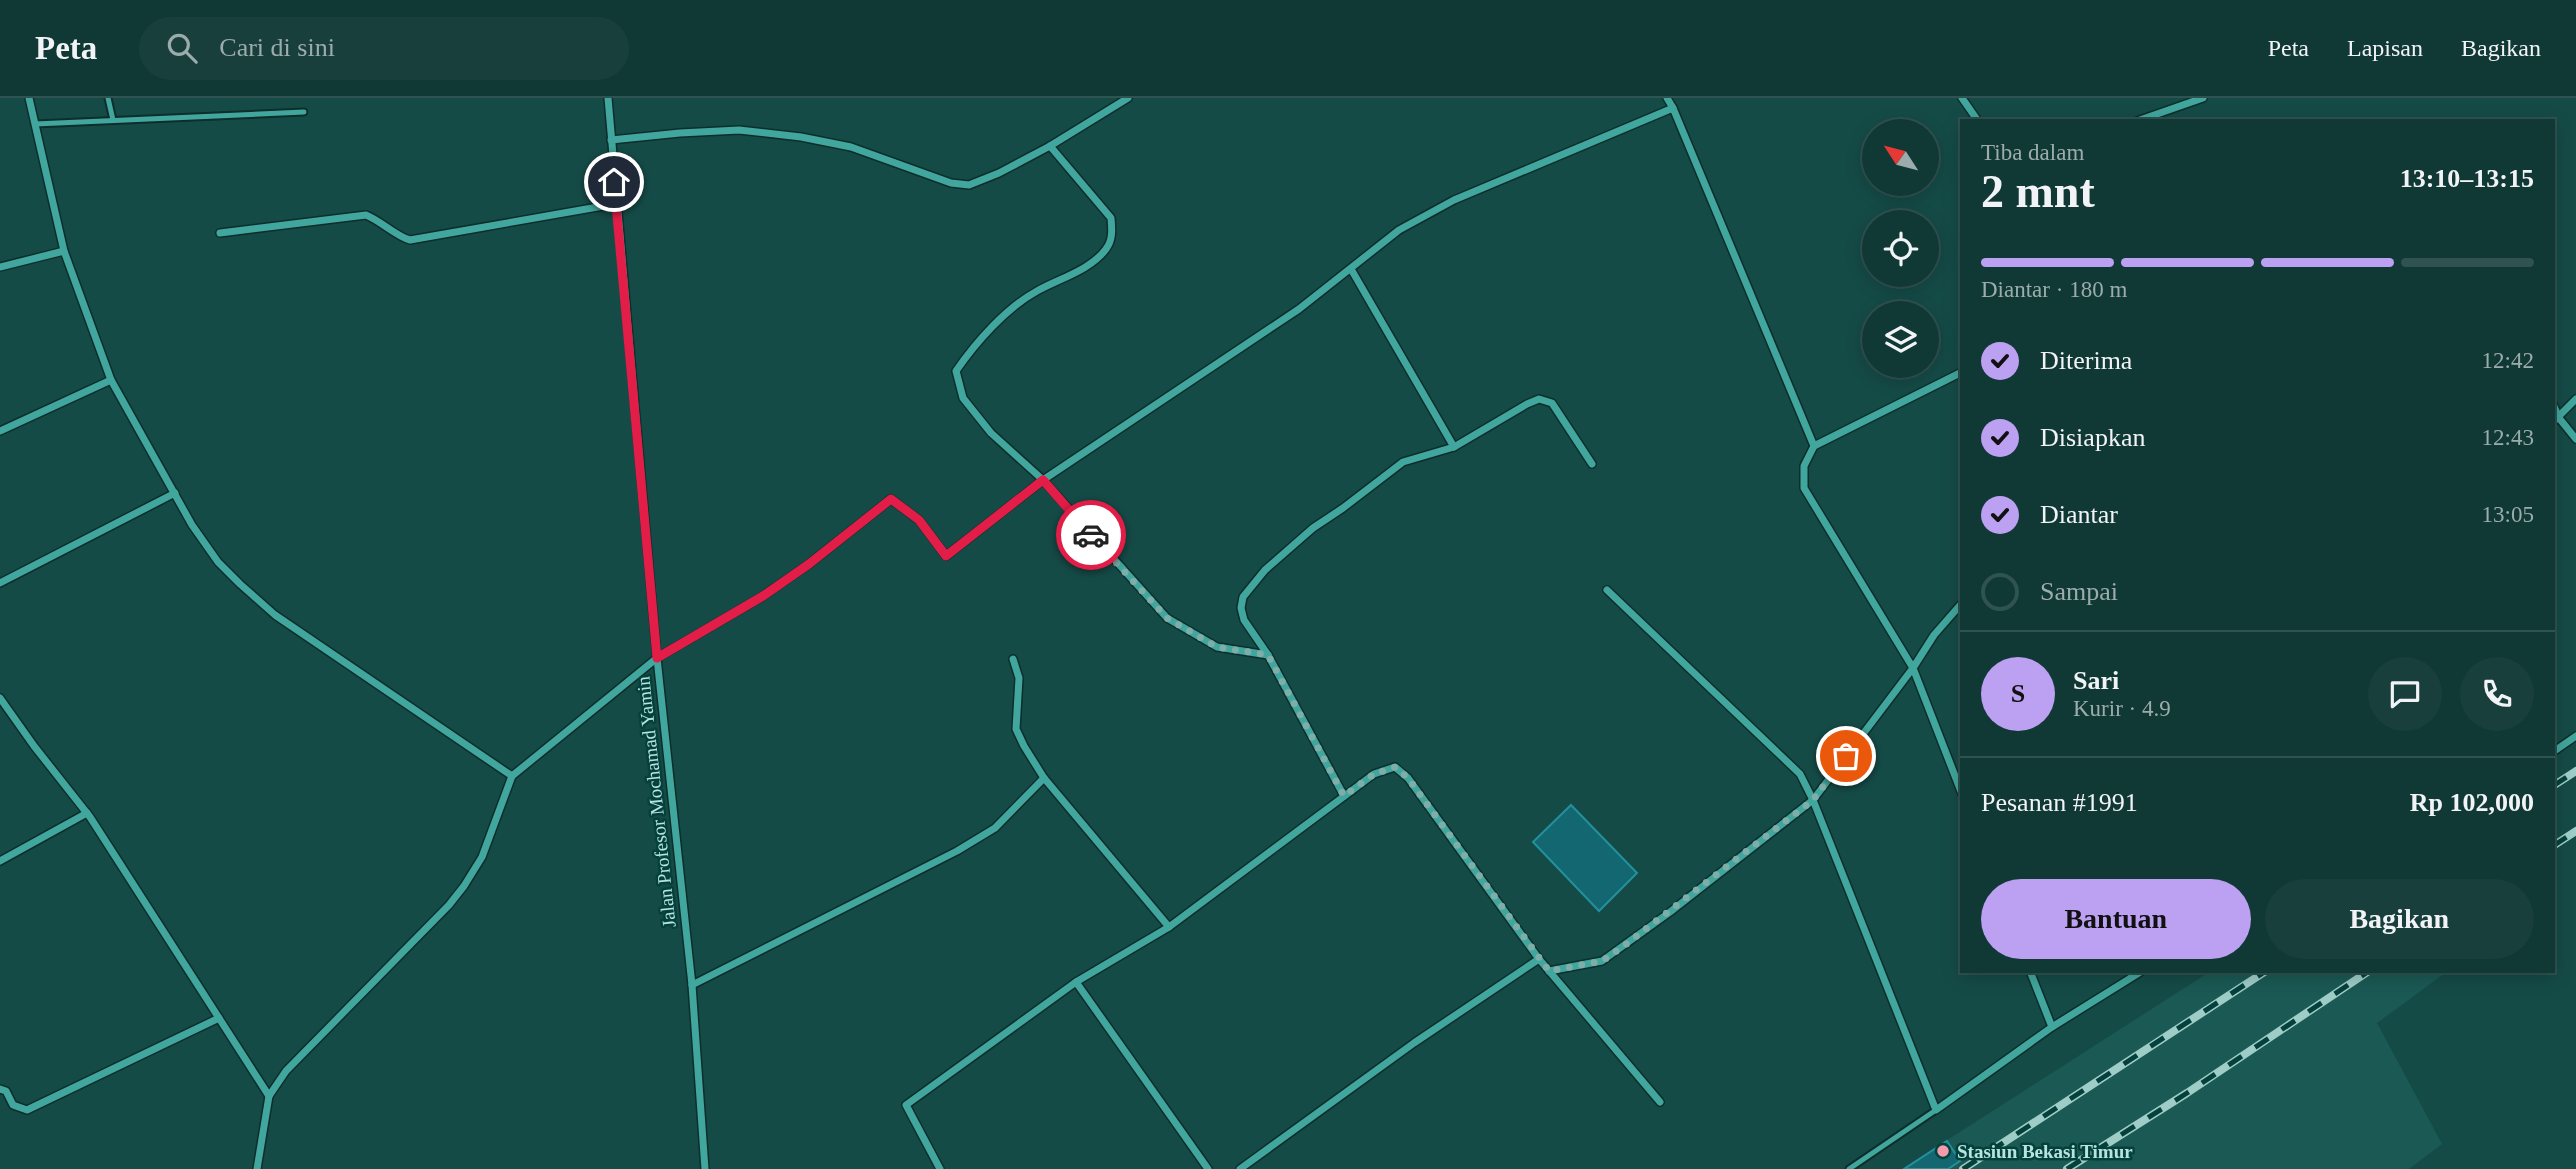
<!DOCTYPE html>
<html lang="id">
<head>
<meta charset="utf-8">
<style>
  :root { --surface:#103835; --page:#193f3d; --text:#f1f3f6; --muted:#9cacad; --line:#305250; --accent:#bca0f2 }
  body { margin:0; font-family:"Times New Roman",serif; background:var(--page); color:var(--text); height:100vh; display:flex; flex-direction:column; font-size:26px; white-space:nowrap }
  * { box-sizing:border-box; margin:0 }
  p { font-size:23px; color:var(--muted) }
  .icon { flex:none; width:38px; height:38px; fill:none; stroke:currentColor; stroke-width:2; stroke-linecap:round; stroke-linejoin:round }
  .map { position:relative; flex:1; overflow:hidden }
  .details { position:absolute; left:1960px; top:21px; width:595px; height:854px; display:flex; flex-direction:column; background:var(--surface); border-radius:0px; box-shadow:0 4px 18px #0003,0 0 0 2px var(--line) }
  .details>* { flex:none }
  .needle { width:46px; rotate:306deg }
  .controls { position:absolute; left:1862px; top:21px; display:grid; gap:14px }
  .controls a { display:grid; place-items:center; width:77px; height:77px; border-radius:50%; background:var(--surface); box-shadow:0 4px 18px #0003,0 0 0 2px var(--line); font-size:35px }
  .pin { position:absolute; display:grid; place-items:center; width:60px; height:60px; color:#fff; margin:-30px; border:4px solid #fff; border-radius:50%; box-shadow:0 2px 7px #0007 }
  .courier { position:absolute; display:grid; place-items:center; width:70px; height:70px; margin:-35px; border:5px solid #e11d48; border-radius:50%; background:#fff; color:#222; box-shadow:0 2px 9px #0007 }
  .summary em { font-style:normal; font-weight:700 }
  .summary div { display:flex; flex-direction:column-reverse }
  .summary { display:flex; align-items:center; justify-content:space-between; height:119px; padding:0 21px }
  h1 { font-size:46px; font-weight:700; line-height:52px }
  .bar { display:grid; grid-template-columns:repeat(4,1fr); gap:10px 7px; align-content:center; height:84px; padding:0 21px }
  .bar i { height:9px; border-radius:5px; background:var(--line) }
  .bar .selected { background:var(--accent) }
  .bar p { grid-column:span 4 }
  .line { display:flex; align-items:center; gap:18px; padding:0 21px; border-top:2px solid var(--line) }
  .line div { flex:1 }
  .round { display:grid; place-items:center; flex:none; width:74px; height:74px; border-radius:37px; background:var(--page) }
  ol { padding:0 21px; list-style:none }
  li { display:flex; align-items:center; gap:21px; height:77px }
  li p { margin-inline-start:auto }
  li .icon { padding:7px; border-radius:50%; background:var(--accent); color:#111; stroke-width:4 }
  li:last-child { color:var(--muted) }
  li i { width:38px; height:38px; border:4px solid var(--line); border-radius:50% }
  .action { display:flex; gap:14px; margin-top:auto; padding:14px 21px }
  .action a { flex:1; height:80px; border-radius:42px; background:var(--accent); color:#111; font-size:28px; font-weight:700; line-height:80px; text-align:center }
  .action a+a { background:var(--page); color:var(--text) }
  header { display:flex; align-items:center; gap:42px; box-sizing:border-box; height:98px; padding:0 35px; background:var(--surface); border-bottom:2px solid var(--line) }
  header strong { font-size:33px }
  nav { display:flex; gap:38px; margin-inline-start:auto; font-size:24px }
  .search { width:490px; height:63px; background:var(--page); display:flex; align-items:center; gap:18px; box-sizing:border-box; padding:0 24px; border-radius:38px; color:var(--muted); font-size:26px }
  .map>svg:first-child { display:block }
</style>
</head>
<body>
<header>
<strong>Peta</strong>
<div class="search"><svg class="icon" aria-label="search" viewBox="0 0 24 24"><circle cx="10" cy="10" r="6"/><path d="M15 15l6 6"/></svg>Cari di sini</div>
<nav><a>Peta</a><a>Lapisan</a><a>Bagikan</a></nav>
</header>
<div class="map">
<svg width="2576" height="1071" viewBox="0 0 2576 1071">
  <rect width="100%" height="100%" fill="#154b47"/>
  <path fill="#1b5954" d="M2211 873H2448L2377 925 2442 1046 2409 1071H1902Z"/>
  <g fill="#136771" stroke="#23909d" stroke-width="2">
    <path d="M1571 707 1637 775 1599 813 1533 744Z"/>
    <path d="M1947 1043 1960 1063 1948 1071H1904Z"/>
  </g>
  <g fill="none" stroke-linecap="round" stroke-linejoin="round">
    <g stroke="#0e2e2b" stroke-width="9">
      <g id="service">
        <path d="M108 0 113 22"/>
        <path d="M35 26 304 14"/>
        <path d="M1849 1071 1936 1012"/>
      </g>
    </g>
    <g stroke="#0e2e2b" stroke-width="10">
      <g id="minor">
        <path d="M29 0 64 153 111 282 192 427 218 464 240 486 275 517 512 678"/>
        <path d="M608 0 657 560 692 887 705 1071"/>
        <path d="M1667 0 1673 10 1814 348"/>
        <path d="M1962 0 1978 23"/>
        <path d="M2137 23 2203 0"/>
        <path d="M611 42 680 35 739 32 801 39 851 49 951 85 969 87 999 75 1050 48 1128 0"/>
        <path d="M1050 48 1111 120C1112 131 1113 142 1106 151 1091 172 1058 181 1037 193 1006 210 976 244 956 273L963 300 991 335 1043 382 1167 520 1217 549 1268 557"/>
        <path d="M220 135 366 117C381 123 397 139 410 142L615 106"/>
        <path d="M0 169 64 153"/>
        <path d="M1351 171 1454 349"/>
        <path d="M1962 274 1814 348 1804 368V390L1913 570 1962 696"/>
        <path d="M2553 306 2559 320 2576 341"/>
        <path d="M2553 324 2576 301"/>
        <path d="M0 333 111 282"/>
        <path d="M0 485 175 395"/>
        <path d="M1607 492 1800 676 1813 702 1936 1012 2052 929 2142 873"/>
        <path d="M1013 561 1019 580 1016 631 1024 648 1044 680 1169 829"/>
        <path d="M0 600 34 648 90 719 269 998"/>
        <path d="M2553 654 2576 638"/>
        <path d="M1344 698 1268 557 1244 522 1241 510 1243 499 1265 472 1313 430 1343 410 1403 364 1454 349 1527 306 1539 301 1552 305 1592 366"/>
        <path d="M0 763 87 715"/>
        <path d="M1549 873 1602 863 1670 814 1813 702 1913 570 1934 537 1962 505"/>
        <path d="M2030 873 2052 929"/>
        <path d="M1076 884 1208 1071"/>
        <path d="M692 887 957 753 995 730 1044 680"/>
        <path d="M0 991 6 993 13 1007 27 1012 219 920"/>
        <path d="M257 1071 269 998 286 973 449 807 464 788 482 759 512 678 657 560 763 498 809 466 891 401 919 422 946 458 1043 382 1299 211 1399 132 1454 102 1673 10"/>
        <path d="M940 1071 906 1007 1076 884 1169 829 1374 676 1395 669 1408 680 1539 861 1660 1004"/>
        <path d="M1240 1071 1414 945 1539 861"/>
      </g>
    </g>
    <use href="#service" stroke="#41a69d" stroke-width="5"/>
    <use href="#minor" stroke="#41a69d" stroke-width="7"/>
    <g stroke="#9eccc6" stroke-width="8">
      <g id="rail">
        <path d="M2553 688 2576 673"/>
        <path d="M2553 748 2576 733"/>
        <path d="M1963 1071 2266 873"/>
        <path d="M2067 1071 2187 995 2369 873"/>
      </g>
    </g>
    <use href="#rail" stroke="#05413c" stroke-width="5" stroke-dasharray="16" stroke-linecap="butt"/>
  </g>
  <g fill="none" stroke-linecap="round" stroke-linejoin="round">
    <path stroke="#7eaea9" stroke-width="7" stroke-dasharray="0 12.6" d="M1091 437 1167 520 1217 549 1268 557 1344 698 1374 676 1395 669 1408 680 1549 873 1602 863 1625 847 1813 702 1846 658"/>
    <path stroke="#e11d48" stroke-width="9" d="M614 84 657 560 763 498 809 466 891 401 919 422 946 458 1043 382 1091 437"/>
  </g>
  <circle fill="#f39aab" stroke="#05413c" stroke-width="2.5" cx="1943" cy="1053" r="7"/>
  <g text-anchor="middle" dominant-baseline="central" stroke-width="5" stroke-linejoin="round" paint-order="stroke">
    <g font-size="19" fill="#b7e4de" stroke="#05413c">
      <text transform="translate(656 704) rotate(-96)">Jalan Profesor Mochamad Yamin</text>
    </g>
    <g font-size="19" font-weight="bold" fill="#b7e4de" stroke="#05413c" text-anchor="start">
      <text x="1957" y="1053">Stasiun Bekasi Timur</text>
    </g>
  </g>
</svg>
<div class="controls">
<a><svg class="needle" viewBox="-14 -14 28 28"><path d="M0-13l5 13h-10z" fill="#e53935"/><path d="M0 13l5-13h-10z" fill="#9cacad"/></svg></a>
<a><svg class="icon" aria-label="locate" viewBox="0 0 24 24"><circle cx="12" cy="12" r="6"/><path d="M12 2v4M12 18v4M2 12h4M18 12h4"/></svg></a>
<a><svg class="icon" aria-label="layers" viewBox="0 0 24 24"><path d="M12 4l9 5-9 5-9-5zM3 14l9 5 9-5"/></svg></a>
</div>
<div class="pin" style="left:1846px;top:658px;background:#ea580c"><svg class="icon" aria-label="bag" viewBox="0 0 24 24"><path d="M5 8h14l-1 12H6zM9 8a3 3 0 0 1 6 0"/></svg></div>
<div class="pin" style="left:614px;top:84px;background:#1f2937"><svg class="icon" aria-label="home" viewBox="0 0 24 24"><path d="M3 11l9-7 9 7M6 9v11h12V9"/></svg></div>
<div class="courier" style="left:1091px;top:437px"><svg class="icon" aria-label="car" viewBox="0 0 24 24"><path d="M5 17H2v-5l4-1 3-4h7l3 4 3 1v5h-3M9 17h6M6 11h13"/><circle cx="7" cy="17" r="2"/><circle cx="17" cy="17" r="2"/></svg></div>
<section class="details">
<div class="summary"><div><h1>2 mnt</h1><p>Tiba dalam</p></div><em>13:10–13:15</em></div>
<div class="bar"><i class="selected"></i><i class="selected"></i><i class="selected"></i><i></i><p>Diantar · 180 m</p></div>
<ol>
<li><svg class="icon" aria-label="check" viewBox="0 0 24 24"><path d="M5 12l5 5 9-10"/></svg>Diterima<p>12:42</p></li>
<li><svg class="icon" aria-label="check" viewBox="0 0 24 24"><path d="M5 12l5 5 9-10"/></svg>Disiapkan<p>12:43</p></li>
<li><svg class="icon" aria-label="check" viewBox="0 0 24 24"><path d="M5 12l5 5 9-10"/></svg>Diantar<p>13:05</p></li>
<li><i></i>Sampai</li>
</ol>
<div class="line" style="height:126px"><b class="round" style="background:var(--accent);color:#111">S</b><div><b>Sari</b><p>Kurir · 4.9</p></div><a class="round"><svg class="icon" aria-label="chat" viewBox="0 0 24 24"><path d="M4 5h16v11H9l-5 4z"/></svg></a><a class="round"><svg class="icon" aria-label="phone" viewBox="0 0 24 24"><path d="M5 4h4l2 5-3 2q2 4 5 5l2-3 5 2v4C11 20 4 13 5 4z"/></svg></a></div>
<div class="line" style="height:91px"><div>Pesanan #1991</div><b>Rp 102,000</b></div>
<div class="action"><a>Bantuan</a><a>Bagikan</a></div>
</section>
</div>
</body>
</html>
